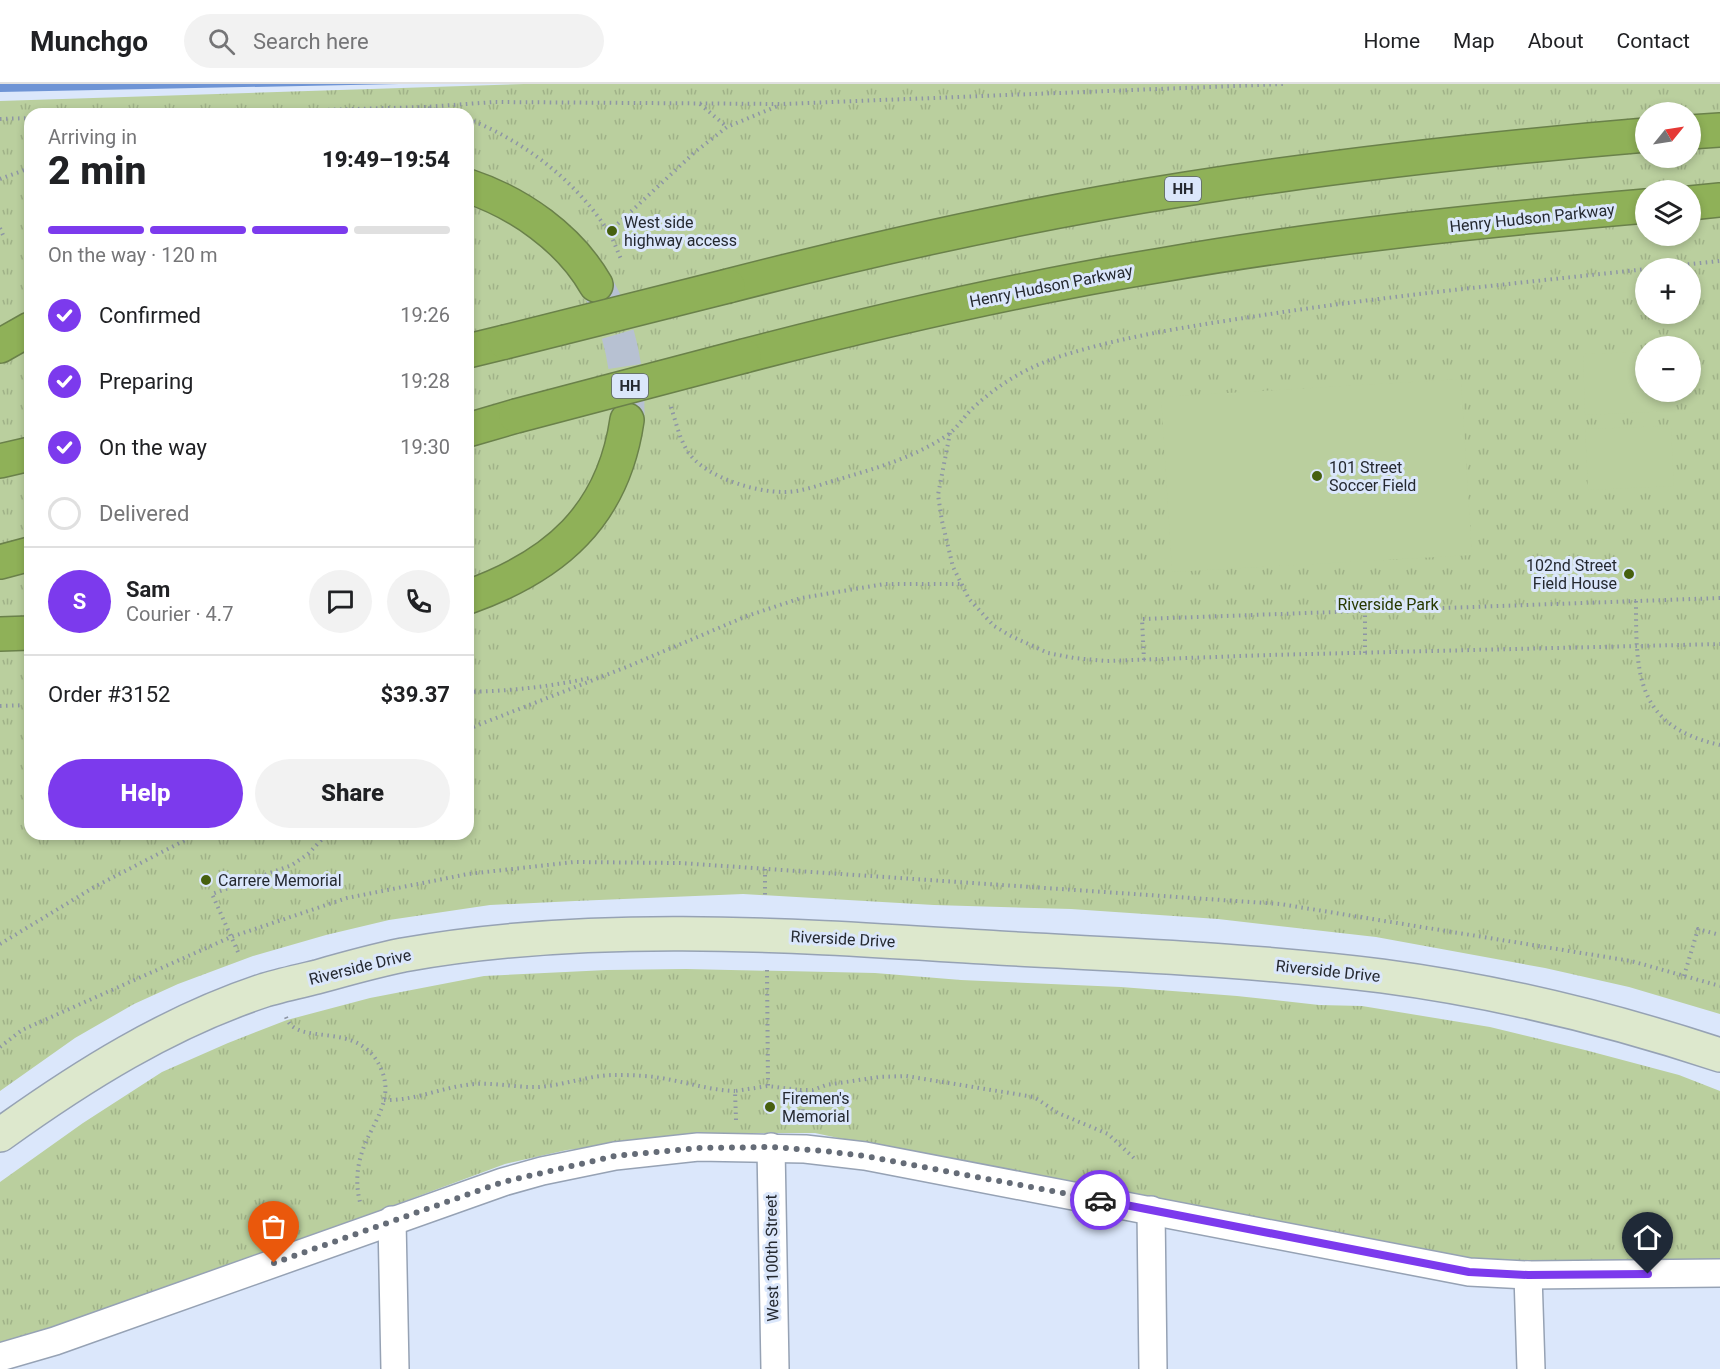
<!DOCTYPE html>
<html lang="en">
<head>
<meta charset="utf-8">
<style>
  :root { --surface:#fff; --page:#f2f2f2; --text:#202124; --muted:#757577; --line:#e0e0e0; --accent:#7c3aed }
  body { margin:0; font-family:Roboto,sans-serif; background:var(--page); color:var(--text); height:100vh; display:flex; flex-direction:column; font-size:22px; white-space:nowrap }
  * { box-sizing:border-box; margin:0 }
  p { font-size:20px; color:var(--muted) }
  .icon { flex:none; width:33px; height:33px; fill:none; stroke:currentColor; stroke-width:2; stroke-linecap:round; stroke-linejoin:round }
  .map { position:relative; flex:1; overflow:hidden }
  .panel { position:absolute; left:24px; top:24px; width:450px; height:732px; display:flex; flex-direction:column; background:var(--surface); border-radius:18px; box-shadow:0 3px 9px #0003 }
  .panel>* { flex:none }
  .needle { width:39px; rotate:60deg }
  .buttons { position:absolute; left:1635px; top:18px; display:grid; gap:12px }
  .buttons a { display:grid; place-items:center; width:66px; height:66px; border-radius:50%; background:var(--surface); box-shadow:0 3px 9px #0003; font-size:30px }
  .pin { position:absolute; display:grid; place-items:center; width:51px; height:51px; color:#fff; margin:-62px -26px; border-radius:50% 50% 50% 0; rotate:-45deg; box-shadow:0 0 6px #0007 }
  .pin .icon { rotate:45deg }
  .courier { position:absolute; display:grid; place-items:center; width:60px; height:60px; margin:-30px; border:4px solid #7c3aed; border-radius:50%; background:#fff; color:#222; box-shadow:0 2px 8px #0007 }
  .summary em { font-style:normal; font-weight:800 }
  .summary div { display:flex; flex-direction:column-reverse }
  .summary { display:flex; align-items:center; justify-content:space-between; height:102px; padding:0 24px }
  h1 { font-size:39px; font-weight:800; line-height:45px }
  .bar { display:grid; grid-template-columns:repeat(4,1fr); gap:9px 6px; align-content:center; height:72px; padding:0 24px }
  .bar i { height:8px; border-radius:4px; background:var(--line) }
  .bar .selected { background:var(--accent) }
  .bar p { grid-column:span 4 }
  .line { display:flex; align-items:center; gap:15px; padding:0 24px; border-top:2px solid var(--line) }
  .line div { flex:1 }
  .round { display:grid; place-items:center; flex:none; width:63px; height:63px; border-radius:32px; background:var(--page) }
  ol { padding:0 24px; list-style:none }
  li { display:flex; align-items:center; gap:18px; height:66px }
  li p { margin-inline-start:auto }
  li .icon { padding:6px; border-radius:50%; background:var(--accent); color:#fff; stroke-width:4 }
  li:last-child { color:var(--muted) }
  li i { width:33px; height:33px; border:3px solid var(--line); border-radius:50% }
  .primary-button { display:flex; gap:12px; margin-top:auto; padding:12px 24px }
  .primary-button a { flex:1; height:69px; border-radius:36px; background:var(--accent); color:#fff; font-size:24px; font-weight:800; line-height:69px; text-align:center }
  .primary-button a+a { background:var(--page); color:var(--text) }
  header { display:flex; align-items:center; gap:36px; box-sizing:border-box; height:84px; padding:0 30px; background:var(--surface); border-bottom:2px solid var(--line) }
  header strong { font-size:28px }
  nav { display:flex; gap:33px; margin-inline-start:auto; font-size:21px }
  .search { width:420px; height:54px; background:var(--page); display:flex; align-items:center; gap:15px; box-sizing:border-box; padding:0 21px; border-radius:33px; color:var(--muted); font-size:22px }
  .map>svg:first-child { display:block }
</style>
</head>
<body>
<header>
<strong>Munchgo</strong>
<div class="search"><svg class="icon" aria-label="search" viewBox="0 0 24 24"><circle cx="10" cy="10" r="6"/><path d="M15 15l6 6"/></svg>Search here</div>
<nav><a>Home</a><a>Map</a><a>About</a><a>Contact</a></nav>
</header>
<div class="map">
<svg width="1720" height="1285" viewBox="0 0 1720 1285">
  <defs>
    <pattern id="park-tufts" width="24" height="20" patternUnits="userSpaceOnUse" patternTransform="scale(1.5)"><rect width="24" height="20" fill="#bacf9e"/><path d="M3 7l-1-3M5 7V3M7 7l1-3M15 17l-1-3M17 17v-4M19 17l1-3" fill="none" stroke="#a0b288"/></pattern>
  </defs>
  <rect width="100%" height="100%" fill="#dbe7fb"/>
  <g fill="url(#park-tufts)" fill-rule="evenodd">
    <path d="M524 0H1720V930L1629 903 1545 884 1376 853 1218 835 1071 825 934 821 743 810 575 817 490 821 389 836 326 851 253 872 178 900 134 920 75 954 0 1007V17ZM1646 28H1690V74H1646ZM30 30H468V750H30ZM1646 106H1690V152H1646ZM1646 184H1690V230H1646ZM1646 262H1690V308H1646Z"/>
    <path d="M686 885 875 889 961 896 1121 903 1237 912 1319 921 1362 922 1490 943 1585 966 1679 991 1720 1007V1178L1592 1182 1473 1177 936 1075 815 1049H710L567 1066 505 1080 174 1203 0 1262V1098L83 1039 162 988 228 959 287 936 370 914 484 892 607 886Z"/>
  </g>
  <g fill="#bacf9e">
    <path d="M1645 268 1646 308H1672V327L1585 331 1583 270Z"/>
    <path d="M1461 295 1472 471 1172 488 1161 313Z"/>
    <path d="M1671 342 1674 402 1588 406 1585 345Z"/>
  </g>
  <path fill="#6e94d5" d="M0 0H399L0 8Z"/>
  <g fill="none" stroke-linecap="round" stroke-linejoin="round">
    <path stroke="#b7c1d2" stroke-width="33" stroke-dasharray="33 16" stroke-linecap="butt" d="M599 205C620 242 629 289 628 332"/>
    <g stroke="#96a2b4" stroke-width="30">
      <g id="street">
        <path d="M771 1063 775 1285"/>
        <path d="M1151 1126 1153 1285"/>
        <path d="M392 1136 395 1285"/>
        <path d="M1528 1191 1531 1285"/>
        <path d="M0 1273 55 1257 503 1098 542 1087 615 1072 698 1063 805 1065 865 1072 1469 1188 1528 1191 1720 1189"/>
      </g>
    </g>
    <g stroke="#96a2b4" stroke-width="36">
      <path id="secondary" d="M0 1051C82 992 168 938 265 906 282 901 300 897 317 893 345 885 374 877 403 871 597 836 804 852 999 864 1127 871 1255 876 1382 892 1496 907 1611 935 1720 971"/>
    </g>
    <g stroke="#6a814a" stroke-width="36">
      <g id="highway">
        <path d="M1690 48 1720 46"/>
        <path d="M468 102C519 119 569 154 596 201"/>
        <path d="M1690 119 1720 116"/>
        <path d="M728 202C879 163 1032 129 1186 105 1338 81 1492 64 1646 51"/>
        <path d="M0 262 30 245"/>
        <path d="M468 267 505 258"/>
        <path d="M744 272C882 236 1021 204 1162 181 1322 153 1484 136 1646 122"/>
        <path d="M468 346 516 332"/>
        <path d="M0 377 30 370"/>
        <path d="M0 478 30 470"/>
        <path d="M468 513C555 482 613 432 627 336"/>
        <path d="M0 550 30 549"/>
      </g>
    </g>
    <g stroke="#8e96a5" stroke-width="4" stroke-dasharray="1.5 4.5" stroke-linecap="butt">
      <path d="M700 20 727 43"/>
      <path d="M428 24 452 30"/>
      <path d="M178 30 425 23 494 18 782 20 1284 0"/>
      <path d="M0 35 30 34"/>
      <path d="M468 35C524 57 575 96 608 147 614 156 617 167 622 177"/>
      <path d="M0 95 30 84"/>
      <path d="M0 144 3 151"/>
      <path d="M609 148 695 68 727 43 780 21"/>
      <path d="M1652 184 1720 177"/>
      <path d="M671 323C676 338 679 354 688 368 705 393 754 408 784 408 802 408 819 401 836 396 874 385 916 373 949 350 958 343 965 331 974 323 1002 297 1035 279 1071 269 1134 250 1205 240 1270 230 1394 211 1520 199 1646 185"/>
      <path d="M950 349 938 411 942 437 953 483 969 515 994 542 1011 552 1048 569 1074 574 1106 577 1269 571 1720 560"/>
      <path d="M1636 517C1636 591 1636 642 1720 661"/>
      <path d="M1365 569V527"/>
      <path d="M1144 576 1142 535 1720 514"/>
      <path d="M468 608C509 607 549 603 589 594"/>
      <path d="M0 622 30 621"/>
      <path d="M468 645 629 582 747 532 801 514 885 500H961"/>
      <path d="M765 785V812"/>
      <path d="M0 860 96 802 197 750"/>
      <path d="M238 868 212 810 292 781 308 770 327 750"/>
      <path d="M767 886 768 1002"/>
      <path d="M1684 892 1698 845 1720 851"/>
      <path d="M286 933C297 965 361 933 382 987 393 1015 375 1036 365 1060 357 1079 355 1099 360 1118"/>
      <path d="M0 963 22 946 231 853 347 814 468 790 574 778 680 779 1280 820 1631 877 1720 902"/>
      <path d="M800 1006H813L826 1001 879 993 906 992 1034 1013 1058 1029 1108 1050 1135 1075"/>
      <path d="M384 1016C412 1017 438 1005 466 1001 490 997 515 1004 539 1003 564 1001 587 992 612 991 622 991 633 991 644 992 675 994 704 1006 735 1007"/>
      <path d="M736 1036 735 1007 768 1002 800 1006 804 1036"/>
    </g>
    <use href="#street" stroke="#fff" stroke-width="27"/>
    <use href="#secondary" stroke="#dde8cd" stroke-width="33"/>
    <use href="#highway" stroke="#8fb158" stroke-width="33"/>
    <g stroke="#6a814a" stroke-width="36" stroke-linecap="butt">
      <g id="highway-bridge">
        <path d="M505 258 728 202"/>
        <path d="M516 332 744 272"/>
      </g>
    </g>
    <use href="#highway-bridge" stroke="#8fb158" stroke-width="33"/>
  </g>
  <g fill="none" stroke-linecap="round" stroke-linejoin="round">
    <path stroke="#656c77" stroke-width="6" stroke-dasharray="0 10.8" d="M274 1179 503 1098 615 1072 698 1064 771 1063 824 1067 865 1072 1100 1116"/>
    <path stroke="#7c3aed" stroke-width="8" d="M1100 1116 1469 1188 1528 1191 1648 1190"/>
  </g>
  <g fill="#46600f" stroke="#dbe7fb" stroke-width="2">
    <circle cx="612" cy="147" r="6"/>
    <circle cx="1317" cy="392" r="6"/>
    <circle cx="1629" cy="490" r="6"/>
    <circle cx="206" cy="796" r="6"/>
    <circle cx="770" cy="1023" r="6"/>
  </g>
  <g text-anchor="middle" dominant-baseline="central" stroke-width="6" stroke-linejoin="round" paint-order="stroke">
    <g fill="#dbe7fb" stroke="#5c626d" stroke-width="1.5">
      <rect x="1165" y="93" width="36" height="24" rx="4.5"/>
      <rect x="612" y="290" width="36" height="24" rx="4.5"/>
    </g>
    <g font-size="15" font-weight="bold" fill="#252930">
      <text x="1183" y="105">HH</text>
      <text x="630" y="302">HH</text>
    </g>
    <g font-size="16" fill="#252930" stroke="#dbe7fb">
      <text transform="translate(1532 134) rotate(-6)">Henry Hudson Parkway</text>
      <text transform="translate(1051 202) rotate(-11)">Henry Hudson Parkway</text>
      <text transform="translate(843 855) rotate(3)">Riverside Drive</text>
      <text transform="translate(360 883) rotate(-14)">Riverside Drive</text>
      <text transform="translate(1328 887) rotate(6)">Riverside Drive</text>
      <text transform="translate(772 1174) rotate(-91)">West 100th Street</text>
    </g>
    <g font-size="16" fill="#252930" stroke="#dbe7fb" text-anchor="start">
      <text x="624" y="138">West side<tspan x="624" dy="18">highway access</tspan></text>
      <text x="1329" y="383">101 Street<tspan x="1329" dy="18">Soccer Field</tspan></text>
      <text x="1617" y="481" text-anchor="end">102nd Street<tspan x="1617" dy="18">Field House</tspan></text>
      <text x="218" y="796">Carrere Memorial</text>
      <text x="782" y="1014">Firemen's<tspan x="782" dy="18">Memorial</tspan></text>
    </g>
    <g font-size="16" fill="#273900" stroke="#dbe7fb">
      <text x="1388" y="520">Riverside Park</text>
    </g>
  </g>
</svg>
<div class="buttons">
<a><svg class="needle" viewBox="-14 -14 28 28"><path d="M0-13l5 13h-10z" fill="#e53935"/><path d="M0 13l5-13h-10z" fill="#757577"/></svg></a>
<a><svg class="icon" aria-label="layers" viewBox="0 0 24 24"><path d="M12 4l9 5-9 5-9-5zM3 14l9 5 9-5"/></svg></a>
<a>+</a>
<a>−</a>
</div>
<div class="pin" style="left:274px;top:1179px;background:#ea580c"><svg class="icon" aria-label="bag" viewBox="0 0 24 24"><path d="M5 8h14l-1 12H6zM9 8a3 3 0 0 1 6 0"/></svg></div>
<div class="pin" style="left:1648px;top:1190px;background:#1f2937"><svg class="icon" aria-label="home" viewBox="0 0 24 24"><path d="M3 11l9-7 9 7M6 9v11h12V9"/></svg></div>
<div class="courier" style="left:1100px;top:1116px"><svg class="icon" aria-label="car" viewBox="0 0 24 24"><path d="M5 17H2v-5l4-1 3-4h7l3 4 3 1v5h-3M9 17h6M6 11h13"/><circle cx="7" cy="17" r="2"/><circle cx="17" cy="17" r="2"/></svg></div>
<section class="panel">
<div class="summary"><div><h1>2 min</h1><p>Arriving in</p></div><em>19:49–19:54</em></div>
<div class="bar"><i class="selected"></i><i class="selected"></i><i class="selected"></i><i></i><p>On the way · 120 m</p></div>
<ol>
<li><svg class="icon" aria-label="check" viewBox="0 0 24 24"><path d="M5 12l5 5 9-10"/></svg>Confirmed<p>19:26</p></li>
<li><svg class="icon" aria-label="check" viewBox="0 0 24 24"><path d="M5 12l5 5 9-10"/></svg>Preparing<p>19:28</p></li>
<li><svg class="icon" aria-label="check" viewBox="0 0 24 24"><path d="M5 12l5 5 9-10"/></svg>On the way<p>19:30</p></li>
<li><i></i>Delivered</li>
</ol>
<div class="line" style="height:108px"><b class="round" style="background:var(--accent);color:#fff">S</b><div><b>Sam</b><p>Courier · 4.7</p></div><a class="round"><svg class="icon" aria-label="chat" viewBox="0 0 24 24"><path d="M4 5h16v11H9l-5 4z"/></svg></a><a class="round"><svg class="icon" aria-label="phone" viewBox="0 0 24 24"><path d="M5 4h4l2 5-3 2q2 4 5 5l2-3 5 2v4C11 20 4 13 5 4z"/></svg></a></div>
<div class="line" style="height:78px"><div>Order #3152</div><b>$39.37</b></div>
<div class="primary-button"><a>Help</a><a>Share</a></div>
</section>
</div>
</body>
</html>
